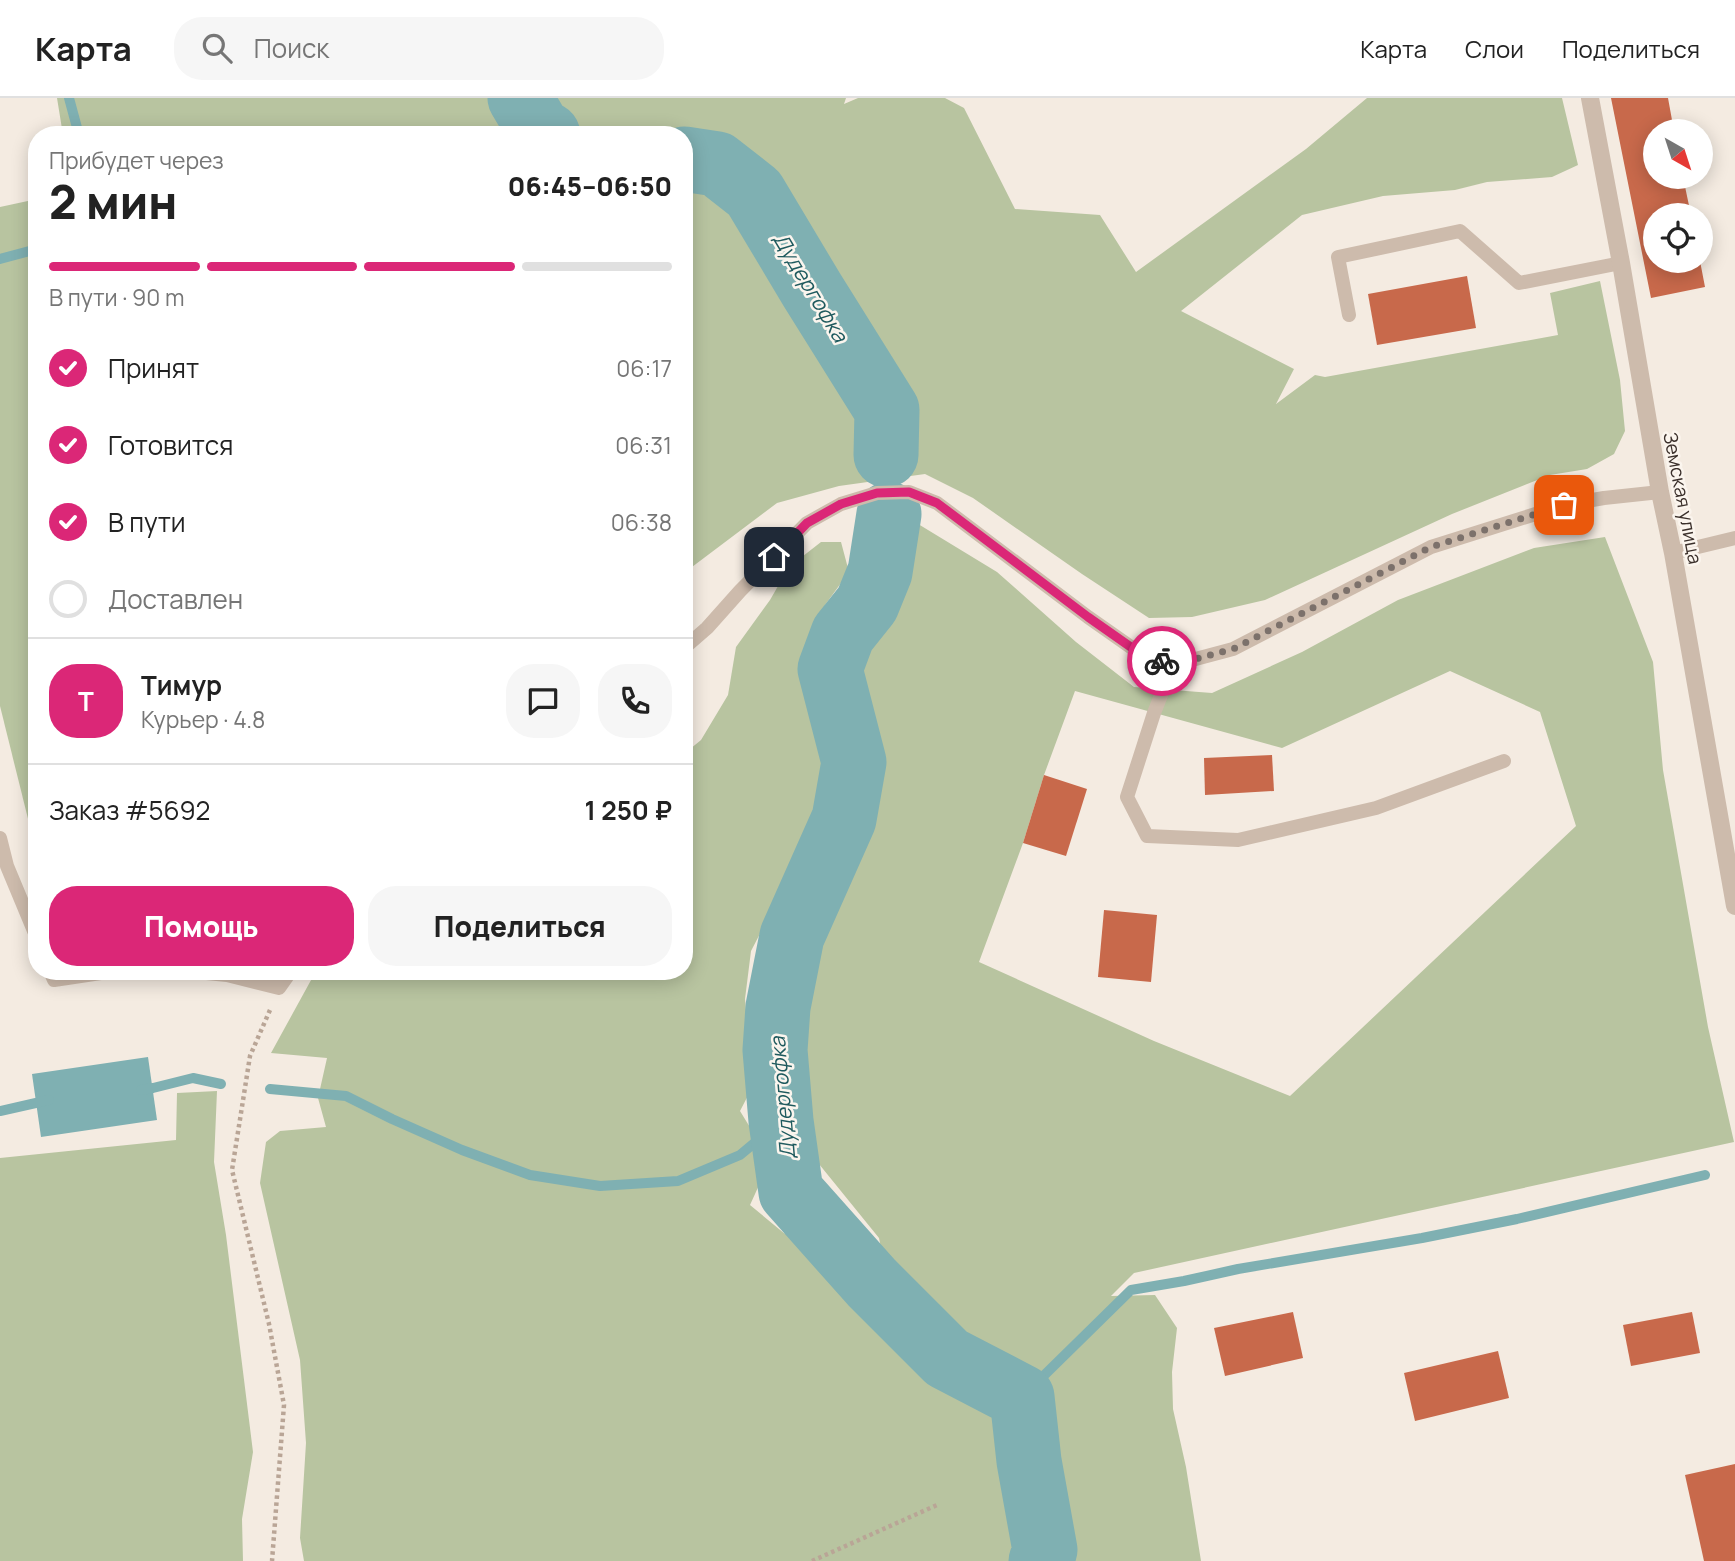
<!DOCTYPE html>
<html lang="ru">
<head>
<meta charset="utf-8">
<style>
  :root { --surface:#fff; --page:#f6f6f6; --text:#222; --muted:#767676; --line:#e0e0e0; --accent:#db2777 }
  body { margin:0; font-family:Manrope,sans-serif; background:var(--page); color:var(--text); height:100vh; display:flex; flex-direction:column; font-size:26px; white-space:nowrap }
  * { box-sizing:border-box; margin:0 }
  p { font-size:23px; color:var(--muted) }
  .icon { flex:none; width:38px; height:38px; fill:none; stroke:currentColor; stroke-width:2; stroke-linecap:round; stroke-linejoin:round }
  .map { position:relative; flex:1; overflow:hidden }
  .side { position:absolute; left:28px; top:28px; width:665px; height:854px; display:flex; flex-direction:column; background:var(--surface); border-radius:28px; box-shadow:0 4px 18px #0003 }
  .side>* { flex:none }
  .needle { width:46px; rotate:141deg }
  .tools { position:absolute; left:1643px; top:21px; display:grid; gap:14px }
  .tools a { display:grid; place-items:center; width:70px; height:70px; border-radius:50%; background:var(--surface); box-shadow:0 4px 18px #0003; font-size:35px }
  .pin { position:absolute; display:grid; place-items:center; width:60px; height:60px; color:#fff; margin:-30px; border-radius:14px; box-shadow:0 4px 10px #0006 }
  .courier { position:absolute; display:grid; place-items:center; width:70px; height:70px; margin:-35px; border:5px solid #db2777; border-radius:50%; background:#fff; color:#222; box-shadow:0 2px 9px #0007 }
  .headline em { font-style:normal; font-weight:800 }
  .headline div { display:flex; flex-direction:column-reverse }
  .headline { display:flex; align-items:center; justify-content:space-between; height:119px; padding:0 21px }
  h1 { font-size:46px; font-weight:800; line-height:52px }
  .bar { display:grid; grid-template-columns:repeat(4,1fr); gap:10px 7px; align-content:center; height:84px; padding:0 21px }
  .bar i { height:9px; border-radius:5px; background:var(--line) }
  .bar .on { background:var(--accent) }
  .bar p { grid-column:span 4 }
  .line { display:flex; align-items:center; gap:18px; padding:0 21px; border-top:2px solid var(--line) }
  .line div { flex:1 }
  .round { display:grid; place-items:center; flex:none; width:74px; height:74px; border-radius:28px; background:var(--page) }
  ol { padding:0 21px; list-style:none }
  li { display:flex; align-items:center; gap:21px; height:77px }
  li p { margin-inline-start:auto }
  li .icon { padding:7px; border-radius:50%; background:var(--accent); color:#fff; stroke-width:4 }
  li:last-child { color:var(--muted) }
  li i { width:38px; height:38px; border:4px solid var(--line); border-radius:50% }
  .primary-button { display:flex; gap:14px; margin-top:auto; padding:14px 21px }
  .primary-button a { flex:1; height:80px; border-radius:28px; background:var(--accent); color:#fff; font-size:28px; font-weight:800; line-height:80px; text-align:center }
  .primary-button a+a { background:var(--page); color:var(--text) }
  header { display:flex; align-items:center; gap:42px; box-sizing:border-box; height:98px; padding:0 35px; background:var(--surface); border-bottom:2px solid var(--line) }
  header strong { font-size:33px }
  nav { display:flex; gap:38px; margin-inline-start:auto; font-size:24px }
  .search { width:490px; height:63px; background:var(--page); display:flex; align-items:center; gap:18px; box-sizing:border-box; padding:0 24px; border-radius:28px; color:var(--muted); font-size:26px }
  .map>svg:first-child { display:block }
</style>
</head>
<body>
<header>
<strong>Карта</strong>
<div class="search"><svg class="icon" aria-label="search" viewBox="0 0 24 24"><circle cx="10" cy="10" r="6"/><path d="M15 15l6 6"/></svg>Поиск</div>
<nav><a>Карта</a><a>Слои</a><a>Поделиться</a></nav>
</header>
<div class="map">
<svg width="1735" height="1463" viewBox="0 0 1735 1463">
  <rect width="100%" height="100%" fill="#f4ebe1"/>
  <g fill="#b8c4a0" fill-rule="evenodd">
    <path d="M57 0H846L844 6 858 0H945L964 10 1015 111 1100 117 1136 174 1306 51 1367 0H1562L1578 67 1552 79 1487 84 1455 92 1383 98 1302 117 1181 213 1294 271 1276 306 1315 277 1325 279 1558 237 1550 195 1600 183 1620 282 1625 333 1614 356 1587 371 1550 377 1452 416 1265 502 1192 519 1149 520 1082 476 973 400 925 376 839 388 777 405 684 475V37H63Z"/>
    <path d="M37 101V757L0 608V109Z"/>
    <path d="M905 418 997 474 1076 544 1134 589 1212 595 1302 554 1398 502 1534 450 1605 439 1653 564 1663 672 1708 929 1734 1044 1134 1175 1111 1198 1155 1197 1177 1230 1172 1274 1173 1311 1186 1369 1201 1463H304L300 1440 306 1345 300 1262 260 1085 266 1044 280 1033 326 1029 318 1000 327 960 271 955 316 873H684V656L701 642 728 597 736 549 770 502 789 469 821 444H841L849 474 825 507 813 550 808 587 813 624 824 661 820 704 808 743 751 853 745 901 753 988 740 1013 759 1044 760 1085 750 1107 785 1136 771 1107 767 1088 768 1053 794 1052 813 1087 844 1135 883 1160 879 1140 806 1050 796 942 811 854 858 732 877 648 848 563 892 483ZM1450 573 1540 614 1576 728 1290 998 1154 943 979 864 1023 745 1044 677 1075 593 1282 650Z"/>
    <path d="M217 993 214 1064 226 1137 253 1354 242 1421 243 1463H0V1060L176 1042 177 995Z"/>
  </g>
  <path fill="#7fb0b2" d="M148 959 157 1022 41 1039 32 976Z"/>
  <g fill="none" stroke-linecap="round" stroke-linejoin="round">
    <g stroke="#7fb0b2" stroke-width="10">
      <path d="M69 0 79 37"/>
      <path d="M0 161 37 151"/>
      <path d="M270 991 346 998 392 1021 462 1052 530 1077 600 1088 678 1083 740 1057 781 1023"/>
      <path d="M141 992 153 990 193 980 221 986"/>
      <path d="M0 1013 49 1002"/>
      <path d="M1022 1299 1131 1192 1184 1183 1238 1171 1422 1140 1517 1121 1705 1077"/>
    </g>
    <g stroke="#7fb0b2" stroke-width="65">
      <path d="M520 0 539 32 548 37"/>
      <path d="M684 61 717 66 754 95 812 192 887 312 886 357"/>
      <path d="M889 416 880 474 867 506 843 536 830 571 854 664 844 721 792 838 778 909 775 952 781 1023 791 1094 872 1185 947 1260 1022 1299 1029 1363 1045 1452 1041 1463"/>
    </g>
  </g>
  <g fill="#c8694b">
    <path d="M1611 0H1668L1674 33H1656V79H1683L1691 117H1656V163H1700L1705 189 1651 200Z"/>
    <path d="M1467 178 1476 230 1377 247 1368 196Z"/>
    <path d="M1272 657 1274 693 1205 697 1204 660Z"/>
    <path d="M1044 677 1087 691 1066 758 1023 745Z"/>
    <path d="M1104 812 1157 817 1151 884 1098 879Z"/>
    <path d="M1293 1214 1303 1260 1225 1278 1214 1230Z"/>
    <path d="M1692 1214 1700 1255 1631 1268 1623 1227Z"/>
    <path d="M1498 1253 1509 1300 1415 1323 1404 1275Z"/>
    <path d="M1735 1366V1463H1704L1685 1377Z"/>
  </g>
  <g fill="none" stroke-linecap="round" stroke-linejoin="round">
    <g stroke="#b9a596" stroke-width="4.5" stroke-dasharray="3.5 3.5" stroke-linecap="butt">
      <path d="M270 912 250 958 232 1072 269 1226 284 1307 272 1463"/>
      <path d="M812 1463 937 1407"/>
    </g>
    <g stroke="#cdbbac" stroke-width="14">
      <path d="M1349 217 1338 159 1460 133 1519 185 1621 165"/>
      <path d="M1673 455 1735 440"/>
      <path d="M684 550 707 530 740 493 807 425 841 406 877 395 909 394 937 405 1088 519 1135 552 1173 567 1233 551 1431 449 1564 407 1604 400 1660 394"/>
      <path d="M1173 567 1154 615 1127 699 1147 738 1238 742 1376 710 1504 663"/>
      <path d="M0 740 7 768 37 840"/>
      <path d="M50 873 54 882 114 873"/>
      <path d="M186 873 227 877 279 890 291 873"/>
    </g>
    <path stroke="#cdbbac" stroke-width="18" d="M1590 0 1621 165 1660 394 1673 455 1735 808"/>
  </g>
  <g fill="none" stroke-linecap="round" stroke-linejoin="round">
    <path stroke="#7c716b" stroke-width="7" stroke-dasharray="0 12.6" d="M1162 563 1173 567 1233 551 1431 449 1564 407"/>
    <path stroke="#db2777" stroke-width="9" d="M774 459 807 425 841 406 877 395 909 394 937 405 1088 519 1135 552 1162 563"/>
  </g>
  <g text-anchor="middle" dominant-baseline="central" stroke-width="5" stroke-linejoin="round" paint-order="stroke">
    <g font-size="19" fill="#3b302b" stroke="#fbf5ee">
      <text transform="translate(1683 400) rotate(79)">Земская улица</text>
    </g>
    <g font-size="21" font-style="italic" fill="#1f5a5e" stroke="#fbf5ee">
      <text transform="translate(811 189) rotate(59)">Дудергофка</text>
      <text transform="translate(782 1000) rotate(-95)">Дудергофка</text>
    </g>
  </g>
</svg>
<div class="tools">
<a><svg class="needle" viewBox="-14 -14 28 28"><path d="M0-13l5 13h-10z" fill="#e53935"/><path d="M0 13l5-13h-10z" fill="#767676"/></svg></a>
<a><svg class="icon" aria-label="locate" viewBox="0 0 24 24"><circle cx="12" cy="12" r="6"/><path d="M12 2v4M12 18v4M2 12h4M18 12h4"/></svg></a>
</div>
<div class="pin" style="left:1564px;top:407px;background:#ea580c"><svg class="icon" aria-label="bag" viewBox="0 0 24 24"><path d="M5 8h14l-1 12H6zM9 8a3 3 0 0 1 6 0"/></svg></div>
<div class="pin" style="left:774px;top:459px;background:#1f2937"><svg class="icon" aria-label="home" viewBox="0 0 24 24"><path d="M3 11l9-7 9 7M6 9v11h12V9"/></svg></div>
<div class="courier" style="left:1162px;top:563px"><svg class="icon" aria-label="bike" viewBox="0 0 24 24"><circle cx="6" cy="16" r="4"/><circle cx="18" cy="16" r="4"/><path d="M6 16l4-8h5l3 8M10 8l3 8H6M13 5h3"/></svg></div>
<section class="side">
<div class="headline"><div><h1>2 мин</h1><p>Прибудет через</p></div><em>06:45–06:50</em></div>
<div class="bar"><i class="on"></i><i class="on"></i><i class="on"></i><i></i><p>В пути · 90 m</p></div>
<ol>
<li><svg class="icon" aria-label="check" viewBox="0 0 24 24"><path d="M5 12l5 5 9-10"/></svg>Принят<p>06:17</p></li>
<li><svg class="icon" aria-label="check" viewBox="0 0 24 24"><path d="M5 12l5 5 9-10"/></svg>Готовится<p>06:31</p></li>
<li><svg class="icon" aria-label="check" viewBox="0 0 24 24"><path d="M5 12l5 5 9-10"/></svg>В пути<p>06:38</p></li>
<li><i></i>Доставлен</li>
</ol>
<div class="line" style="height:126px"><b class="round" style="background:var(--accent);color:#fff">Т</b><div><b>Тимур</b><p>Курьер · 4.8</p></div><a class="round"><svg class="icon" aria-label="chat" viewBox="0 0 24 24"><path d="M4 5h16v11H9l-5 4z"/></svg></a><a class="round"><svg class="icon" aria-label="phone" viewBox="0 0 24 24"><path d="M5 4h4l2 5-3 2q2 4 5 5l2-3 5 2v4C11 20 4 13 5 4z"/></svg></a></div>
<div class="line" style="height:91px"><div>Заказ #5692</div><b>1 250 ₽</b></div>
<div class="primary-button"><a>Помощь</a><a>Поделиться</a></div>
</section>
</div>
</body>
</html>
